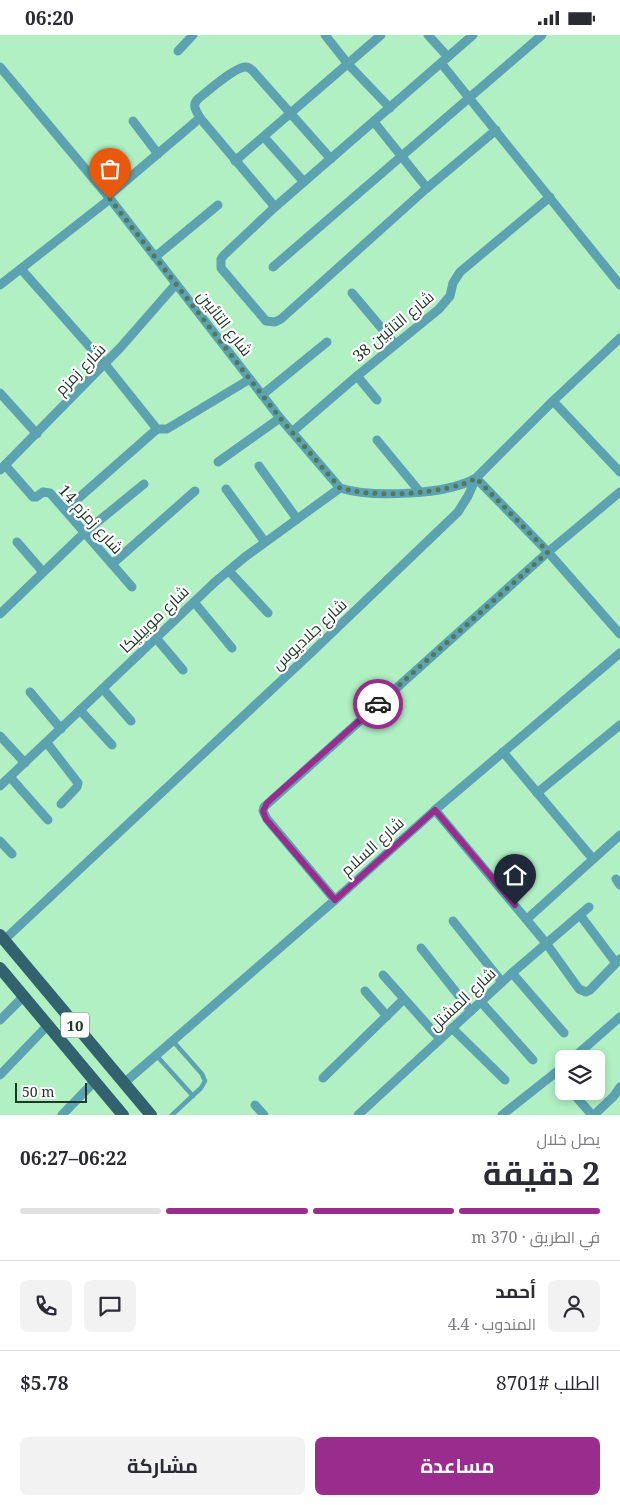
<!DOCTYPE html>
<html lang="ar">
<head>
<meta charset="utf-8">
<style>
  :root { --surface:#fff; --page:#f2f2f3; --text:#2b2b33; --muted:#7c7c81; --line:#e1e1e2; --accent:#992c8c }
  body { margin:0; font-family:"Noto Serif",Cairo,serif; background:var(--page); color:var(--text); direction:rtl; height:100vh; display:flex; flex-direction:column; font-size:19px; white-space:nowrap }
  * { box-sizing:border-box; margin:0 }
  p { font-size:16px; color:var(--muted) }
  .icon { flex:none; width:28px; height:28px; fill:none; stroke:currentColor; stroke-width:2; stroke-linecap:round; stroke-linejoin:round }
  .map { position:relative; height:1080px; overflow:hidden; direction:ltr }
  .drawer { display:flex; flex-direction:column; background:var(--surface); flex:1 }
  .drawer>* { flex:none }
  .buttons { position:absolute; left:555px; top:1015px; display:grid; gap:10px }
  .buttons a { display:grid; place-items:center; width:50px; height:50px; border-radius:8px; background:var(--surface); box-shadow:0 2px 8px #0003; font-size:25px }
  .scale { position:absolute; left:15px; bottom:12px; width:72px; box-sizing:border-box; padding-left:5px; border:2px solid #1e3726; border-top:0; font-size:14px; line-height:18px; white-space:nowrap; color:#1e3726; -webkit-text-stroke:4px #fff; paint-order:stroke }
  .pin { position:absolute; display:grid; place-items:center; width:42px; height:42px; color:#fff; margin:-51px -21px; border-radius:50% 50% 50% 0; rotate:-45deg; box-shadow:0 0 5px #0007 }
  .pin .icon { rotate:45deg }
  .courier { position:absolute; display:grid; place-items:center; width:50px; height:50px; margin:-25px; border:4px solid #992c8c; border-radius:50%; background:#fff; color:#222; box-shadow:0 1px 6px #0007 }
  .headline em { font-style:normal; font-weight:700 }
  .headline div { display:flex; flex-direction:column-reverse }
  .headline { display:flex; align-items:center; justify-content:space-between; height:85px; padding:0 20px }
  h1 { font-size:32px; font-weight:700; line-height:38px }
  .bar { display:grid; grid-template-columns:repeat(4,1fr); gap:8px 5px; align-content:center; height:60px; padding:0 20px }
  .bar i { height:6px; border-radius:4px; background:var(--line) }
  .bar .current { background:var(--accent) }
  .bar p { grid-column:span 4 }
  .line { display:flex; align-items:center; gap:12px; padding:0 20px; border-top:1px solid var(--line) }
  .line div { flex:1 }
  .round { display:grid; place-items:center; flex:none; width:52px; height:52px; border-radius:8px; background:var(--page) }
  .action { display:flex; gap:10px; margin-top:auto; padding:10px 20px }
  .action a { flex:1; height:58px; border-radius:8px; background:var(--accent); color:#fff; font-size:20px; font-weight:700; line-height:58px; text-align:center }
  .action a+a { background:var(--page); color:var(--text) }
  .status { display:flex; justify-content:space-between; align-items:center; height:35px; padding:0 25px; background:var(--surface); direction:ltr }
  .status svg { height:14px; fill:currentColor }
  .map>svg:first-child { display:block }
</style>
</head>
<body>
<div class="status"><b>06:20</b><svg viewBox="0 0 49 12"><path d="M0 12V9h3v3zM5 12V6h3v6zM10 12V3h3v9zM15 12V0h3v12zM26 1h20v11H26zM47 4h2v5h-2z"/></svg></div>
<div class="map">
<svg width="620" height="1080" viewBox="0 0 620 1080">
  <rect width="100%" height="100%" fill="#b0f0c3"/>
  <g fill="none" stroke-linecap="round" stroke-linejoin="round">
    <g stroke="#5ca2b1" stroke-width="4.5">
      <path d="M172 1005 202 1039 205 1046 201 1053 172 1080"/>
      <path d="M156 1020 193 1061"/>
    </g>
    <g stroke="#5ca2b1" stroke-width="9">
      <path d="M325 0 348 29 390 73"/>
      <path d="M428 0 448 22"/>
      <path d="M473 0 275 172 224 220 221 224V233L266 286 275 287 281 284 427 153 496 95"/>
      <path d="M178 16 193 0"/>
      <path d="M441 28 620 250"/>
      <path d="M0 32 108 161 280 383 340 453C372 463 447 460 476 443L548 517 620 599"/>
      <path d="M133 86 158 119"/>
      <path d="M374 87 427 153"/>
      <path d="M264 102 304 147"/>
      <path d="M235 126 381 0"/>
      <path d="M108 161 200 83"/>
      <path d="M275 172 200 83C196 75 191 70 199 63 208 56 236 31 246 32 249 32 251 34 253 36L331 124"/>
      <path d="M155 222 218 170"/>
      <path d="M273 232 542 0"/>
      <path d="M21 234 105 329 157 394H167L250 344"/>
      <path d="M0 250 110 164"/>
      <path d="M352 258 395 309"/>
      <path d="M357 341 377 365"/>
      <path d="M0 358 37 399"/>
      <path d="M262 360 327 307"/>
      <path d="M553 366 620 437"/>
      <path d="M292 397 357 341 439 274 450 261 453 248 460 237 550 162"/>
      <path d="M377 405 420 457"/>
      <path d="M218 427 280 383"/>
      <path d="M5 430 33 462H36L43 457 50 458 132 552"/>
      <path d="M259 431 297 484"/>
      <path d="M0 435 120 313 176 249"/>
      <path d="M226 454 265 507"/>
      <path d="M65 475 157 394"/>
      <path d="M17 507 43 537"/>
      <path d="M112 529 195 456"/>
      <path d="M229 536 268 578"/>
      <path d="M194 567 232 613"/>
      <path d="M0 579 84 498 144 449"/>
      <path d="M156 603 183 635"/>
      <path d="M103 654 131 686"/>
      <path d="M30 657 61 694"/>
      <path d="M80 675 112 710"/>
      <path d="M0 701 25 728"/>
      <path d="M47 708 78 748 77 752 61 769"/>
      <path d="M503 717 593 824"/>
      <path d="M10 742 48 785"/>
      <path d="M0 751 215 547 245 522 340 453"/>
      <path d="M537 758 620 690"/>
      <path d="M435 775 546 908 579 954 586 957 590 955 620 924"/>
      <path d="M0 806 12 819"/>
      <path d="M616 844 620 850"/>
      <path d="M335 865 267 784 263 776 264 772 548 517 620 457"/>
      <path d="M580 880 616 928"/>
      <path d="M527 884 620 800"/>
      <path d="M453 886 502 947"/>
      <path d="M4 905 314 615 458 477 468 461 476 443 553 366 620 303"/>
      <path d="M421 913 471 976"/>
      <path d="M512 938 564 998"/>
      <path d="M383 940 440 1004"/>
      <path d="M365 956 387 981"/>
      <path d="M481 967 533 1025"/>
      <path d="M0 985 24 961"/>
      <path d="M452 993 505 1045"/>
      <path d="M572 1024 620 982"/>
      <path d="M555 1038 564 1048"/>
      <path d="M0 1040 48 990"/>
      <path d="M323 1043 404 964"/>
      <path d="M124 1048 335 865 435 775 620 618"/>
      <path d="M571 1056 592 1080"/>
      <path d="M255 1070 264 1080"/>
      <path d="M62 1080 95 1046"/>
      <path d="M358 1080 512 938 589 872"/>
      <path d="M502 1080 564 1031"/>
      <path d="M594 1080 614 1061 620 1052"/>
    </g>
    <g stroke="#31626d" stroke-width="12">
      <path d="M0 900 151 1080"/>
      <path d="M0 933 123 1080"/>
    </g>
  </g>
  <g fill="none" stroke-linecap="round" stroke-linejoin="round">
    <path stroke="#51785d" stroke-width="5" stroke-dasharray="0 9" d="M110 164 280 383 340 453C372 463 447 460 476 443L548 517 378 669"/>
    <path stroke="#992c8c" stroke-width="6" d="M378 669 267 768 263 776 266 784 335 865 435 775 515 870"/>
  </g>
  <g text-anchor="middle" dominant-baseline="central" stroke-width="4.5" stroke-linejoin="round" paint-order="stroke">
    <rect fill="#fff" stroke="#627367" stroke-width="1" x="61" y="977.5" width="28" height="25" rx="4"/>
    <g font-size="15" font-weight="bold" fill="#1e3726">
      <text x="75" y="990">10</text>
    </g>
    <g font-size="16" fill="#1e3726" stroke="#fff">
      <text transform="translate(225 288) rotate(52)">شارع التائبين</text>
      <text transform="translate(393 291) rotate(-40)">شارع التائبين 38</text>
      <text transform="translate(80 334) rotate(-46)">شارع زمزم</text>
      <text transform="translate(91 484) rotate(48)">شارع زمزم 14</text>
      <text transform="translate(154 584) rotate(-44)">شارع موبيليكا</text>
      <text transform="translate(309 599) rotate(-43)">شارع جلاديوس</text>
      <text transform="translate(372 811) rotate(-42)">شارع السلام</text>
      <text transform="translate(462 964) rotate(-43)">شارع المشتل</text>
    </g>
  </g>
</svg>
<div class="buttons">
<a><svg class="icon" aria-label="layers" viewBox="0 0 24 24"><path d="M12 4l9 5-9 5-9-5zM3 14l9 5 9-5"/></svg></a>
</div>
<div class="scale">50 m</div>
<div class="pin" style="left:110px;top:164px;background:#ea580c"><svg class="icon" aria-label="bag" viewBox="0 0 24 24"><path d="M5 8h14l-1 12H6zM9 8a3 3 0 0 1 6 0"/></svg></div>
<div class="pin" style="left:515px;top:870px;background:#1f2937"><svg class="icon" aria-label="home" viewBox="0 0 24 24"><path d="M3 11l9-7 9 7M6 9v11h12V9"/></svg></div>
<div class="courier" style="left:378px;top:669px"><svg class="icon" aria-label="car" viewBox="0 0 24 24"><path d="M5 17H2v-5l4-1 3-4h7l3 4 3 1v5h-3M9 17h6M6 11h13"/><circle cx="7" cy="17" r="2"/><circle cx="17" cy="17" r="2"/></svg></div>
</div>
<section class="drawer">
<div class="headline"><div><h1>2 دقيقة</h1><p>يصل خلال</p></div><em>06:22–06:27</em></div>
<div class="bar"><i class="current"></i><i class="current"></i><i class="current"></i><i></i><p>في الطريق · 370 m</p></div>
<div class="line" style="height:90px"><a class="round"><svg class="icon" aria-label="person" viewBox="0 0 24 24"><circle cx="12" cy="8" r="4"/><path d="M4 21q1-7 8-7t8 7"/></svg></a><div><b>أحمد</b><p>المندوب · 4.4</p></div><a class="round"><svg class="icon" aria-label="chat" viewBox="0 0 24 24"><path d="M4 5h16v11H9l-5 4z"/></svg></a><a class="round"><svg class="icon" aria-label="phone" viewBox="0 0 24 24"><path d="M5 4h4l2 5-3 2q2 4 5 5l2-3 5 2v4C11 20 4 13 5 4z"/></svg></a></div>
<div class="line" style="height:65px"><div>الطلب #8701</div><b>$5.78</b></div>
<div class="action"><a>مساعدة</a><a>مشاركة</a></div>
</section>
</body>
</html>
